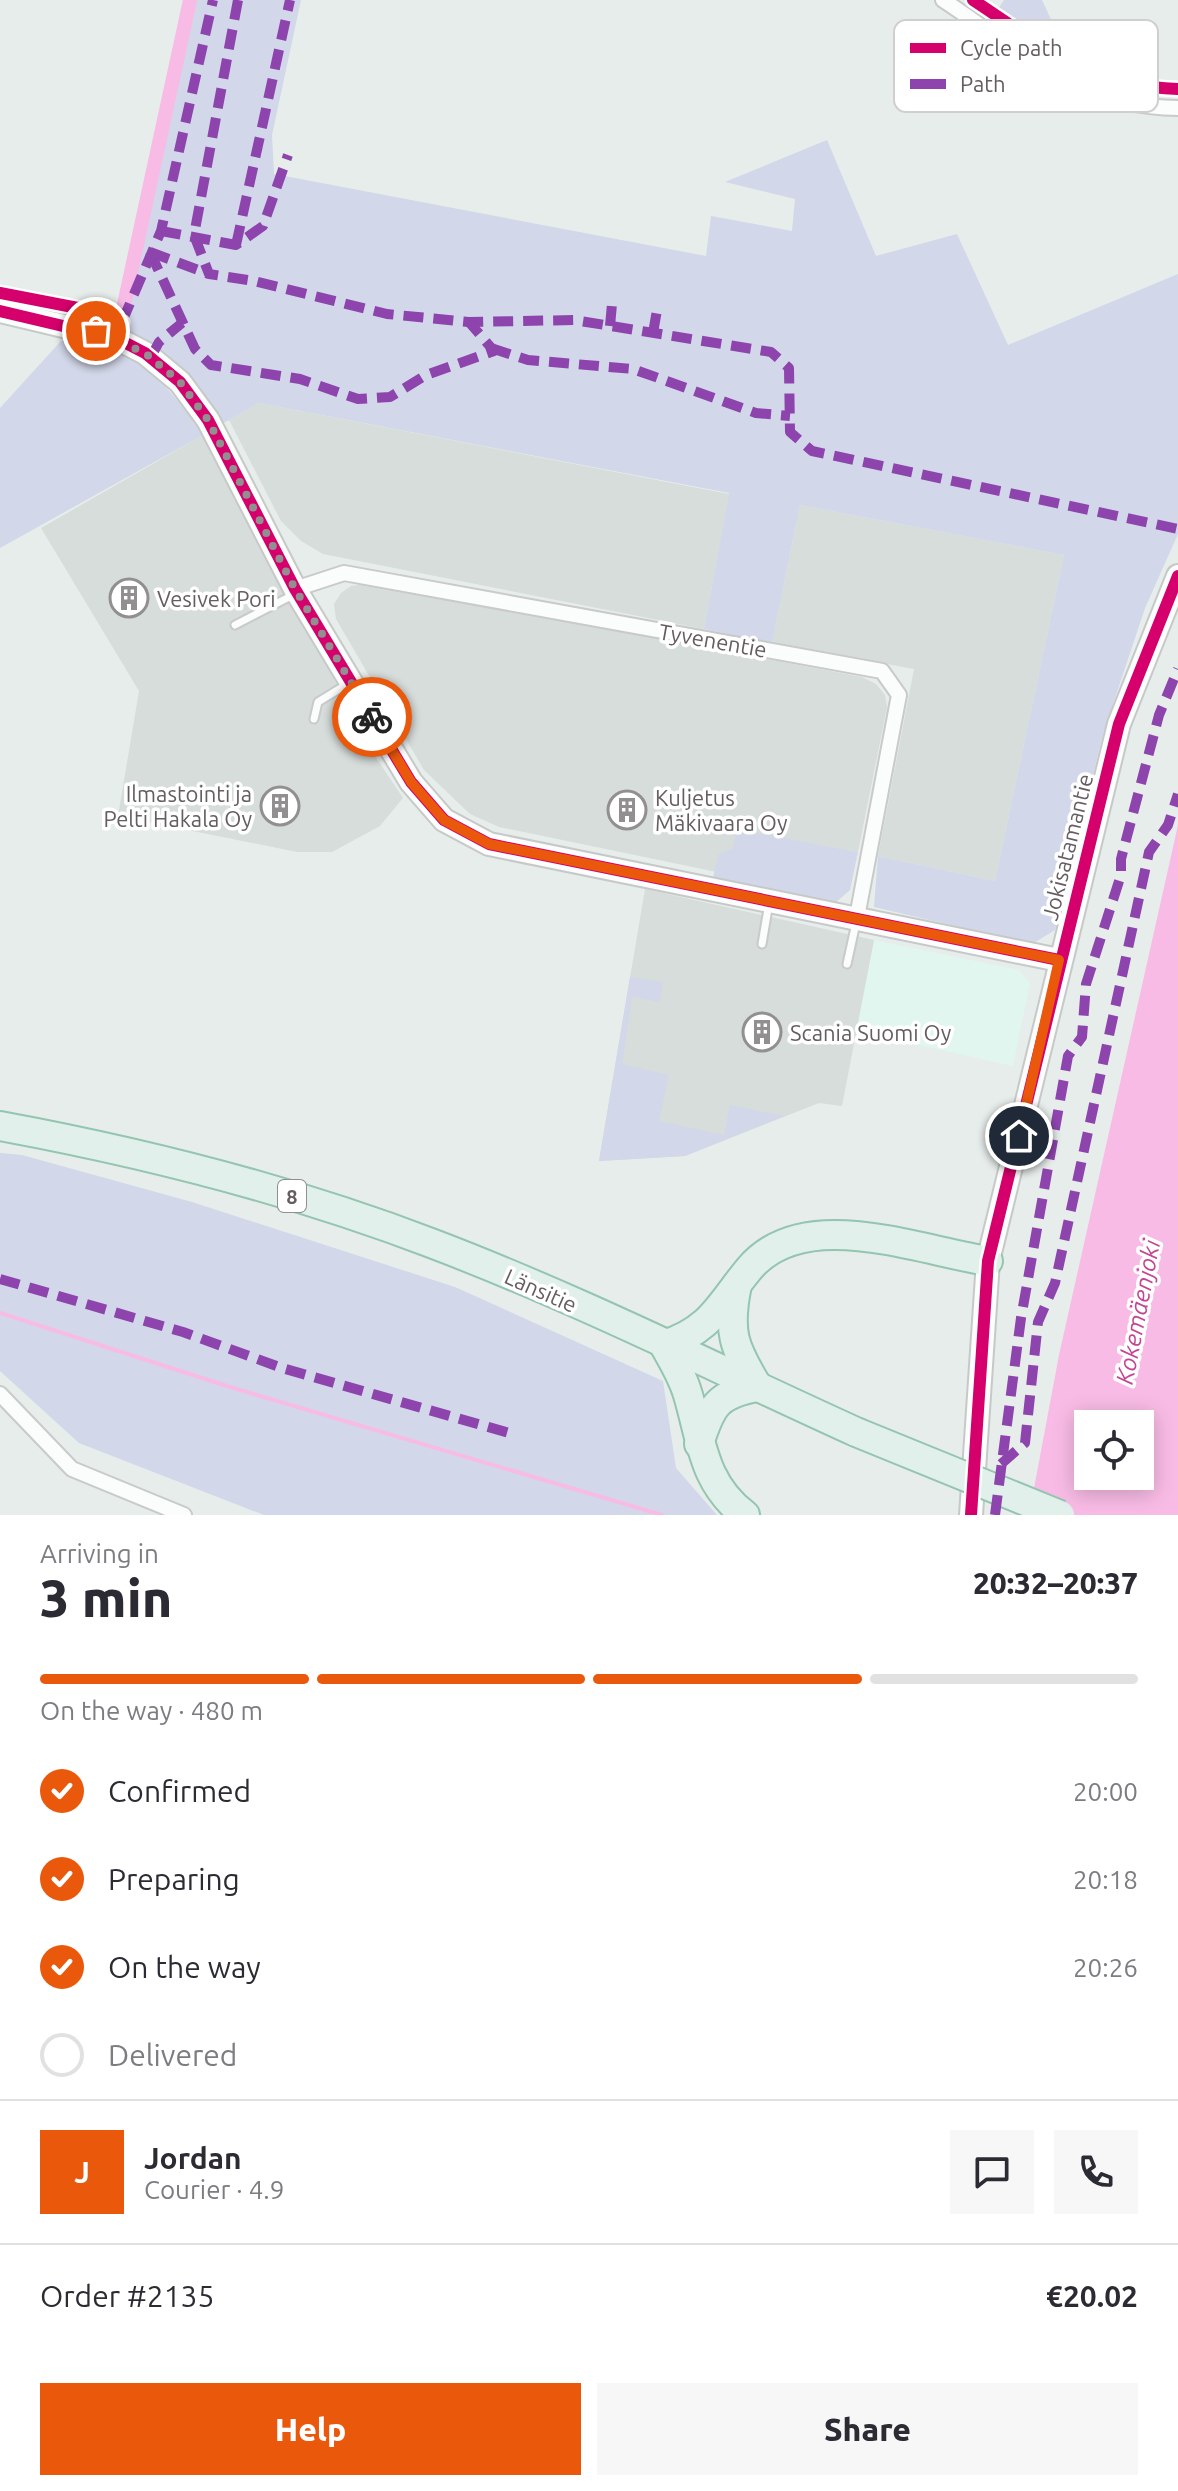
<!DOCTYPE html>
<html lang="en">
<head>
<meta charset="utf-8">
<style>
  :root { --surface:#fff; --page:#f7f7f7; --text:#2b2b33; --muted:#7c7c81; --line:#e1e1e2; --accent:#ea580c }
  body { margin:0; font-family:Ubuntu,sans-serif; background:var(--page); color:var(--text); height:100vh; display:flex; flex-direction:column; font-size:30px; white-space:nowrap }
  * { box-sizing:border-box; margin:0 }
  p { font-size:26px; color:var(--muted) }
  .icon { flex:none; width:44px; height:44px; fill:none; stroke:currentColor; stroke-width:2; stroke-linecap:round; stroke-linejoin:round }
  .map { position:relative; height:1515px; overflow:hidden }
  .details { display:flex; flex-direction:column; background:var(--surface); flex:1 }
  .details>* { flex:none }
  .fabs { position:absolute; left:1074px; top:1410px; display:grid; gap:16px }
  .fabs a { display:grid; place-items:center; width:80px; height:80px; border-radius:0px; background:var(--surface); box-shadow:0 4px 20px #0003; font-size:40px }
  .pin { position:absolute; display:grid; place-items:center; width:68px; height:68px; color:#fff; margin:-34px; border:4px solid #fff; border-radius:50%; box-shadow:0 2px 8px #0007 }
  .courier { position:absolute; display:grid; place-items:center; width:80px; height:80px; margin:-40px; border:6px solid #ea580c; border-radius:50%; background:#fff; color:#222; box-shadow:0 2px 10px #0007 }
  .head em { font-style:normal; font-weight:800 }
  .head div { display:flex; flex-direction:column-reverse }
  .head { display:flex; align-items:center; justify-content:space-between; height:136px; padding:0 40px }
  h1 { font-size:52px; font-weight:800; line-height:60px }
  .bar { display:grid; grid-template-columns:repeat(4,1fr); gap:12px 8px; align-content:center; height:96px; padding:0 40px }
  .bar i { height:10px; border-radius:6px; background:var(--line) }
  .bar .current { background:var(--accent) }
  .bar p { grid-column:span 4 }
  .line { display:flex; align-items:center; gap:20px; padding:0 40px; border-top:2px solid var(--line) }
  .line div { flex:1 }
  .round { display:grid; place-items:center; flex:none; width:84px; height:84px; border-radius:0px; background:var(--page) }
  ol { padding:0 40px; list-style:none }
  li { display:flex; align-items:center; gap:24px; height:88px }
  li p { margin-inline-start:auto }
  li .icon { padding:8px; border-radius:50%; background:var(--accent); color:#fff; stroke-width:4 }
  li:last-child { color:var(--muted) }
  li i { width:44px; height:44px; border:4px solid var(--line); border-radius:50% }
  .primary-button { display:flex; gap:16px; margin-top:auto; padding:16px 40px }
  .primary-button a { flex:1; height:92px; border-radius:0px; background:var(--accent); color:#fff; font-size:32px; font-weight:800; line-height:92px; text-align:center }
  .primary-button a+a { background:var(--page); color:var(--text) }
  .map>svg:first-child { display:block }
</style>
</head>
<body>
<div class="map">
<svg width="1178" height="1515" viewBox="0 0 1178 1515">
  <rect width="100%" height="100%" fill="#e7edeb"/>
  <path fill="#e0f6ef" d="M874 940 1019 970 1030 983 1013 1066 856 1031Z"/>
  <g fill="#d7ddda">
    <path d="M259 403 729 494 704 629 323 554 301 541 281 521 229 420Z"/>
    <path d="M203 435 377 759 403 798 380 826 332 852H297L118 816 139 691 41 528Z"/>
    <path d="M800 505 1064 555 995 881 878 856 914 669 772 643Z"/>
    <path d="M365 584 862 677 876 684 885 695 887 707 858 852 745 831 736 876 499 827 470 814 424 770 336 619 334 604 341 593 351 586Z"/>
    <path d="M645 889 874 940 842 1106 819 1103 685 1156 599 1161Z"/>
  </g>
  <g fill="#d2d7e9">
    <path d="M187 0H301L272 135 274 174 706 256 711 216 792 231 795 199 725 182 827 140 876 256 957 234 1008 345 1178 274V534L1145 608 1103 734 1055 930 1032 944 874 907 878 856 995 881 1064 555 800 505 772 643 704 629 729 493 259 403 222 424 189 376 118 322Z"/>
    <path d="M1004 0H1042L1068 56 998 9Z"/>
    <path d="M61 341C73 341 88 339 100 342 145 354 178 400 203 435L0 548V408Z"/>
    <path d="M737 829 858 852 850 890 834 904 713 878 718 855 733 848Z"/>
    <path d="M630 977 663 982 660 1002 632 997 622 1064 669 1075 659 1121 724 1135 730 1105 784 1116 685 1156 599 1161Z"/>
    <path d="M0 1153 22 1155 192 1202 455 1287 663 1381 676 1468 717 1515H264L79 1443 0 1371Z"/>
  </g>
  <path fill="#f8bbe5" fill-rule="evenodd" d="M1178 825V1515H1029L1059 1355ZM1088 1424H1140V1476H1088Z"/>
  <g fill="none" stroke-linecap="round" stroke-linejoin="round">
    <path stroke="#f8bbe5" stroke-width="4" d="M0 1313 230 1387 662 1515"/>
    <path stroke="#f8bbe5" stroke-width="14" d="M123 309 190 0"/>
    <g stroke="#c9caca" stroke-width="11">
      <g id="lane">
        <path d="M235 625 295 594"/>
        <path d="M314 719 318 702 349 683"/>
        <path d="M762 944 769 903"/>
        <path d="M847 964 856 923"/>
      </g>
    </g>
    <g stroke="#c9caca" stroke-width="18">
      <g id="street">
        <path d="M943 0C1027 55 1071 106 1178 108"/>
        <path d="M295 589 344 573 882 671 899 695 857 917"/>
        <path d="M0 1394 72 1469 184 1515"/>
      </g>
    </g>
    <g stroke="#c7c9c8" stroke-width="26">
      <g id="secondary">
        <path d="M0 311 118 339 145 353 180 382 208 420 295 589 411 782 444 820 489 844 1059 960"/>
        <path d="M971 1515 988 1261 1119 724 1178 576"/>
      </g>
    </g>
    <g stroke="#93c5b0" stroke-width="32">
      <g id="highway">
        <path d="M0 1126C146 1153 292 1190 431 1243 576 1298 715 1368 856 1432"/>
        <path d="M737 1285C727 1332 734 1348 758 1387"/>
        <path d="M664 1345C711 1330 719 1305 749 1269 803 1204 916 1250 988 1261"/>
        <path d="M664 1345C673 1361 683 1377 688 1395 702 1442 703 1483 745 1515"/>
        <path d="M699 1444C711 1406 717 1394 758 1387"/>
      </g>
    </g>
    <use href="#lane" stroke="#fbfcfc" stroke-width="7"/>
    <use href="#street" stroke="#fbfcfc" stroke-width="14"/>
    <use href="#secondary" stroke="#fbfcfc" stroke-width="22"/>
    <use href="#highway" stroke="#e1f0ea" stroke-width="28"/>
    <g stroke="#93c5b0" stroke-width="32" stroke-linecap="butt">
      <path id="highway-bridge" d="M856 1432 1060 1515"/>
    </g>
    <use href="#highway-bridge" stroke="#e1f0ea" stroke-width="28"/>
    <g stroke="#8e44ad" stroke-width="10" stroke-dasharray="20 10" stroke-linecap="butt">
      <path d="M238 0 194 235 209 274 254 281 387 314 469 322 574 320 771 352 789 368 790 432 812 451 1178 529"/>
      <path d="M161 231 236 245 263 226 288 155"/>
      <path d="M236 245 290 0"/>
      <path d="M150 252 195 349 211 365 300 379 358 399 390 397 426 375 494 351 469 322"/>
      <path d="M150 252 209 274"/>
      <path d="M122 322 161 231 213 0"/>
      <path d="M610 326 612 304"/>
      <path d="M653 333 657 310"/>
      <path d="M491 348 528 360 633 369 756 413 790 416"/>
      <path d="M151 357 159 342 182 323"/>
      <path d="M0 1279 183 1332 282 1368 513 1434"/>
      <path d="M1001 1464 1025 1443 1038 1322 1055 1283 1149 852 1168 825 1178 794"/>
      <path d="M995 1515 1021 1318 1068 1056 1082 1037 1086 984 1121 875V859L1159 715 1178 669"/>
    </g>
    <g stroke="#fff" stroke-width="17">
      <g id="cycleway">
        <path d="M973 0C1046 48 1087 86 1178 89"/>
        <path d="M0 293 83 309 122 322 118 339"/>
        <path d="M0 311 118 339 145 353 180 382 208 420 295 589 411 782 444 820 489 844 1059 960"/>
        <path d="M971 1515 988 1261 1119 724 1178 576"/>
      </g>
    </g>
    <use href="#cycleway" stroke="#d6006c" stroke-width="12"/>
  </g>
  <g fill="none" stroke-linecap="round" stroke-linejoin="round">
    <path stroke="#928f91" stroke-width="8" stroke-dasharray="0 14.4" d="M96 331 145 353 180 382 208 420 295 589 372 717"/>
    <path stroke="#ea580c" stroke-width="10" d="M372 717 411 782 444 820 489 844 1059 960 1019 1136"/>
  </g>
  <defs>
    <g id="building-ring" transform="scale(2)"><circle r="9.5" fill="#fff" stroke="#928f91" stroke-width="1.5"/><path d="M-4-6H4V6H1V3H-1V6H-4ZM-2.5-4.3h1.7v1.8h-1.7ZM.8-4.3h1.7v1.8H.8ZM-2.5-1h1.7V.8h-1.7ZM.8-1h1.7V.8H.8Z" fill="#928f91"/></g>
  </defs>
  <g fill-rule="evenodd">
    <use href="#building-ring" x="129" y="598"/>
    <use href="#building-ring" x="280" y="806"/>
    <use href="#building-ring" x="627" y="810"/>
    <use href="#building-ring" x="762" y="1032"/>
  </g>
  <g text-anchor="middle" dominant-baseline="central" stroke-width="7" stroke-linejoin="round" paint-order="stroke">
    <rect fill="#fff" stroke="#938e90" stroke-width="2" x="278" y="1180" width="28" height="32" rx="6"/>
    <g font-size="20" font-weight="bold" fill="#655d61">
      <text x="292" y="1196">8</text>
    </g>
    <g font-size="22" fill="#655d61" stroke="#fff" text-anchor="start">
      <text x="157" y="598">Vesivek Pori</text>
      <text x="252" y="793" text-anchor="end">Ilmastointi ja<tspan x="252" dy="25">Pelti Hakala Oy</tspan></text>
      <text x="655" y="797">Kuljetus<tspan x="655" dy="25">Mäkivaara Oy</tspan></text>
      <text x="790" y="1032">Scania Suomi Oy</text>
    </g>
    <g font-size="22" fill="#655d61" stroke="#fff">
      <text transform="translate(713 640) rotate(10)">Tyvenentie</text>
      <text transform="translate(1067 847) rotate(-76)">Jokisatamantie</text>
      <text transform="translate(541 1290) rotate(24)">Länsitie</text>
    </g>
    <g font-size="24" font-style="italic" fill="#c44692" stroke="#fff">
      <text transform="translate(1138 1312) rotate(-79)">Kokemäenjoki</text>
    </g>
  </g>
  <rect x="894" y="20" width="264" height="92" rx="12" fill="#fff" stroke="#d1ced0" stroke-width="2"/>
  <rect x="910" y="43" width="36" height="10" fill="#d6006c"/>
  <rect x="910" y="79" width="36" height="10" fill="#8e44ad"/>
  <g font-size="22" fill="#655d61">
    <text x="960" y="56">Cycle path</text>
    <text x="960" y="92">Path</text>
  </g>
</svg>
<div class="fabs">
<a><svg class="icon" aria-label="locate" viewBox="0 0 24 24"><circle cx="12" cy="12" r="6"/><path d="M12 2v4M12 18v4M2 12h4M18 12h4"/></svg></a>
</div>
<div class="pin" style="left:96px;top:331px;background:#ea580c"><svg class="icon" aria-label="bag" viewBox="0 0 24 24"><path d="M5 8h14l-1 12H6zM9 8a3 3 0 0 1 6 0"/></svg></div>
<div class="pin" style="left:1019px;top:1136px;background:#1f2937"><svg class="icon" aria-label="home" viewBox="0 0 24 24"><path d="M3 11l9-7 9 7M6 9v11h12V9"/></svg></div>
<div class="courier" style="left:372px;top:717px"><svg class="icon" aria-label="bike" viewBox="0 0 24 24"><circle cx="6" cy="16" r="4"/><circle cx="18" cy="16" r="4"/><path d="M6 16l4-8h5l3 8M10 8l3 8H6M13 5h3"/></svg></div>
</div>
<section class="details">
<div class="head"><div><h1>3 min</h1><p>Arriving in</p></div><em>20:32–20:37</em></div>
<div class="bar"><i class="current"></i><i class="current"></i><i class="current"></i><i></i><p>On the way · 480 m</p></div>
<ol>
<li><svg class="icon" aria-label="check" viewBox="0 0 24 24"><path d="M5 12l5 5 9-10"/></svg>Confirmed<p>20:00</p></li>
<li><svg class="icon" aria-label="check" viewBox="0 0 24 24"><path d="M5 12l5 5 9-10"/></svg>Preparing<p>20:18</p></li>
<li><svg class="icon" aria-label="check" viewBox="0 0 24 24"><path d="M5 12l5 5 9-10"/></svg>On the way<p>20:26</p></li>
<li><i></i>Delivered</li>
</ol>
<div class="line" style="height:144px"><b class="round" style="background:var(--accent);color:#fff">J</b><div><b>Jordan</b><p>Courier · 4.9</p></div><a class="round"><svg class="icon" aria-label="chat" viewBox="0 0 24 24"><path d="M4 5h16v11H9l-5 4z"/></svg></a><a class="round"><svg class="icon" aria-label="phone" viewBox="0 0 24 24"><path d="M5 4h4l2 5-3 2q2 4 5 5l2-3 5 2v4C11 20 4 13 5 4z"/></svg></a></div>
<div class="line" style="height:104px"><div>Order #2135</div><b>€20.02</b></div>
<div class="primary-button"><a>Help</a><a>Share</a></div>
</section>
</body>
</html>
